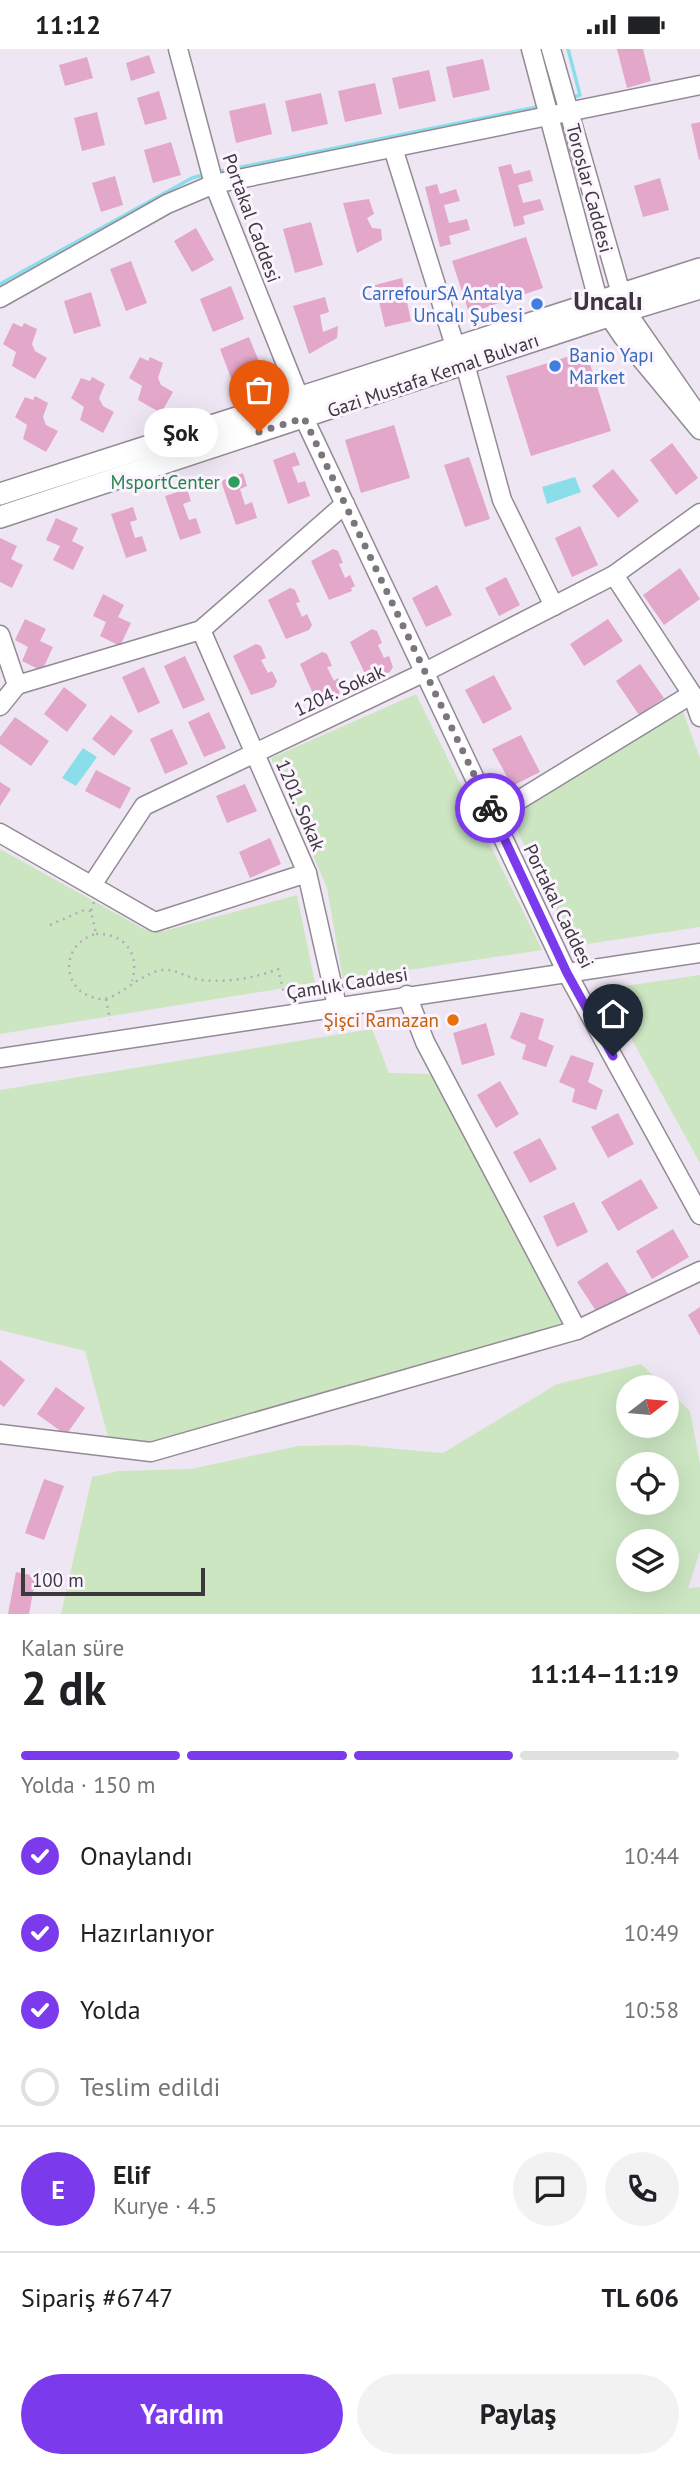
<!DOCTYPE html>
<html lang="tr">
<head>
<meta charset="utf-8">
<style>
  :root { --surface:#fff; --page:#f2f2f2; --text:#202124; --muted:#757577; --line:#e0e0e0; --accent:#7c3aed }
  body { margin:0; font-family:"PT Sans",sans-serif; background:var(--page); color:var(--text); height:100vh; display:flex; flex-direction:column; font-size:26px; white-space:nowrap }
  * { box-sizing:border-box; margin:0 }
  p { font-size:23px; color:var(--muted) }
  .icon { flex:none; width:38px; height:38px; fill:none; stroke:currentColor; stroke-width:2; stroke-linecap:round; stroke-linejoin:round }
  .map { position:relative; height:1565px; overflow:hidden }
  .details { display:flex; flex-direction:column; background:var(--surface); flex:1 }
  .details>* { flex:none }
  .needle { width:46px; rotate:74deg }
  .buttons { position:absolute; left:616px; top:1326px; display:grid; gap:14px }
  .buttons a { display:grid; place-items:center; width:63px; height:63px; border-radius:50%; background:var(--surface); box-shadow:0 7px 28px #0002; font-size:35px }
  .scale { position:absolute; left:21px; bottom:18px; width:184px; box-sizing:border-box; padding-left:7px; border:4px solid #3c393e; border-top:0; font-size:19px; line-height:24px; white-space:nowrap; color:#3c393e; -webkit-text-stroke:5px #fcf4fe; paint-order:stroke }
  .pin { position:absolute; display:grid; place-items:center; width:60px; height:60px; color:#fff; margin:-72px -30px; border-radius:50% 50% 50% 0; rotate:-45deg; box-shadow:0 0 7px #0007 }
  .pin .icon { rotate:45deg }
  .courier { position:absolute; display:grid; place-items:center; width:70px; height:70px; margin:-35px; border:5px solid #7c3aed; border-radius:50%; background:#fff; color:#222; box-shadow:0 2px 9px #0007 }
  .bubble { position:absolute; height:49px; border-radius:24px; background:var(--surface); box-shadow:0 7px 28px #0002; font-size:23px; font-weight:700; line-height:49px; text-align:center }
  .summary em { font-style:normal; font-weight:700 }
  .summary div { display:flex; flex-direction:column-reverse }
  .summary { display:flex; align-items:center; justify-content:space-between; height:119px; padding:0 21px }
  h1 { font-size:46px; font-weight:700; line-height:52px }
  .bar { display:grid; grid-template-columns:repeat(4,1fr); gap:10px 7px; align-content:center; height:84px; padding:0 21px }
  .bar i { height:9px; border-radius:5px; background:var(--line) }
  .bar .selected { background:var(--accent) }
  .bar p { grid-column:span 4 }
  .line { display:flex; align-items:center; gap:18px; padding:0 21px; border-top:2px solid var(--line) }
  .line div { flex:1 }
  .round { display:grid; place-items:center; flex:none; width:74px; height:74px; border-radius:37px; background:var(--page) }
  ol { padding:0 21px; list-style:none }
  li { display:flex; align-items:center; gap:21px; height:77px }
  li p { margin-inline-start:auto }
  li .icon { padding:7px; border-radius:50%; background:var(--accent); color:#fff; stroke-width:4 }
  li:last-child { color:var(--muted) }
  li i { width:38px; height:38px; border:4px solid var(--line); border-radius:50% }
  .action { display:flex; gap:14px; margin-top:auto; padding:14px 21px }
  .action a { flex:1; height:80px; border-radius:42px; background:var(--accent); color:#fff; font-size:28px; font-weight:700; line-height:80px; text-align:center }
  .action a+a { background:var(--page); color:var(--text) }
  .status { display:flex; justify-content:space-between; align-items:center; height:49px; padding:0 35px; background:var(--surface); direction:ltr }
  .status svg { height:19px; fill:currentColor }
  .map>svg:first-child { display:block }
</style>
</head>
<body>
<div class="status"><b>11:12</b><svg viewBox="0 0 49 12"><path d="M0 12V9h3v3zM5 12V6h3v6zM10 12V3h3v9zM15 12V0h3v12zM26 1h20v11H26zM47 4h2v5h-2z"/></svg></div>
<div class="map">
<svg width="700" height="1565" viewBox="0 0 700 1565">
  <rect width="100%" height="100%" fill="#efe6f3"/>
  <g fill="#cce6c2" fill-rule="evenodd">
    <path d="M416 645 542 901 343 931 327 839 271 709Z"/>
    <path d="M683 663 700 709V878L574 897 509 765Z"/>
    <path d="M0 800 144 880 164 882 297 846 315 934 0 985Z"/>
    <path d="M700 926V1114L604 940Z"/>
    <path d="M372 980 389 1024 432 1025 564 1276 151 1393 108 1388 85 1302 0 1281V1041Z"/>
    <path d="M641 1315 666 1339H628V1377H667V1340L690 1362 700 1415V1502L688 1539 700 1538V1565H61L92 1428 119 1422 191 1420 298 1397 353 1396 443 1404 557 1335ZM628 1416H667V1454H628ZM628 1493H667V1531H628Z"/>
  </g>
  <g fill="#8adeea">
    <path d="M575 428 581 443 547 455 542 438Z"/>
    <path d="M83 699 97 708 76 737 62 729Z"/>
  </g>
  <g fill="none" stroke-linecap="round" stroke-linejoin="round">
    <g stroke="#8adeea" stroke-width="3.5">
      <path d="M568 0 580 46 571 49"/>
      <path d="M217 123 537 58"/>
      <path d="M0 235 192 129 206 125"/>
    </g>
  </g>
  <g fill="#e3a7c9">
    <path d="M617 0H643L651 32 627 39Z"/>
    <path d="M149 6 155 24 131 32 126 14Z"/>
    <path d="M87 8 93 29 65 37 59 16Z"/>
    <path d="M483 10 490 41 453 49 446 18Z"/>
    <path d="M429 21 436 52 399 60 392 29Z"/>
    <path d="M375 34 382 65 345 73 338 42Z"/>
    <path d="M159 42 167 70 145 76 137 49Z"/>
    <path d="M321 44 328 75 292 83 285 52Z"/>
    <path d="M265 54 272 85 236 94 229 62Z"/>
    <path d="M97 63 105 96 82 102 74 69Z"/>
    <path d="M700 73V110L699 111 691 75Z"/>
    <path d="M171 93 181 126 153 134 144 101Z"/>
    <path d="M511 115 514 125 530 121 533 132 518 136 523 154 540 150 544 161 523 167 525 175 514 178 498 118Z"/>
    <path d="M115 127 123 156 101 163 92 134Z"/>
    <path d="M660 129 669 161 643 168 634 137Z"/>
    <path d="M437 135 440 145 456 140 460 152 444 156 449 174 467 170 470 181 449 187 451 195 440 198 425 138Z"/>
    <path d="M369 150 374 165 367 169 372 179 381 180 382 191 357 204 343 154Z"/>
    <path d="M311 173 323 216 295 224 283 180Z"/>
    <path d="M196 179 214 211 192 223 174 192Z"/>
    <path d="M526 188 543 239 469 264 452 212Z"/>
    <path d="M131 212 147 254 126 262 110 220Z"/>
    <path d="M402 229 411 272 385 278 375 236Z"/>
    <path d="M231 237 244 270 213 283 200 250Z"/>
    <path d="M91 243 101 277 74 285 64 252Z"/>
    <path d="M325 248 329 263 320 266 323 283 338 277 337 289 309 305 293 257Z"/>
    <path d="M13 274 22 278 24 274 37 280 32 295 35 302 47 309 35 330 12 317 16 303 3 295Z"/>
    <path d="M249 288 264 325 234 337 220 300Z"/>
    <path d="M586 302 611 382 531 407 506 327Z"/>
    <path d="M140 308 148 312 150 308 163 314 158 329 161 336 173 343 161 364 138 351 142 337 129 329Z"/>
    <path d="M92 328 105 335 99 349 103 357 114 363 103 384 80 371 84 358 71 349 81 329 90 332Z"/>
    <path d="M35 347 48 354 43 368 46 376 58 382 46 403 23 390 27 376 15 368 25 348 33 351Z"/>
    <path d="M394 376 410 429 361 444 345 391Z"/>
    <path d="M672 394 698 429 676 446 650 411Z"/>
    <path d="M295 403 300 416 292 418 298 434 305 432 310 447 288 455 273 411Z"/>
    <path d="M469 408 490 470 465 478 444 416Z"/>
    <path d="M613 420 639 452 618 469 592 437Z"/>
    <path d="M243 424 247 437 240 440 245 456 252 453 257 469 236 476 221 432Z"/>
    <path d="M187 440 191 452 183 455 189 471 196 469 201 484 180 491 165 447Z"/>
    <path d="M133 458 137 471 130 473 135 489 142 487 147 502 126 509 111 465Z"/>
    <path d="M56 469 78 479 72 492 84 498 73 521 53 511 60 497 46 491Z"/>
    <path d="M580 477 598 516 572 528 555 489Z"/>
    <path d="M0 489 17 497 11 510 23 516 12 539 0 533Z"/>
    <path d="M333 500 338 502 343 514 339 515 345 529 350 526 355 537 351 539 352 542 329 551 311 512Z"/>
    <path d="M680 519 700 550 664 576 643 546Z"/>
    <path d="M506 528 520 556 499 567 485 539Z"/>
    <path d="M437 536 452 566 426 578 412 549Z"/>
    <path d="M290 539 295 541 300 553 296 554 302 568 307 565 312 576 309 581 286 590 268 551Z"/>
    <path d="M103 545 124 556 118 568 131 574 120 597 100 587 106 573 93 567Z"/>
    <path d="M25 570 46 580 40 592 53 598 42 622 22 612 28 598 15 591Z"/>
    <path d="M608 570 623 592 584 617 570 595Z"/>
    <path d="M372 580 377 582 382 594 378 596 384 609 389 607 393 618 390 623 368 631 350 593Z"/>
    <path d="M256 595 261 597 266 609 261 611 268 624 272 622 277 632 274 638 251 646 233 607Z"/>
    <path d="M322 603 327 605 332 617 327 618 334 632 338 629 343 640 339 642 340 645 317 654 300 615Z"/>
    <path d="M185 607 205 651 183 660 164 617Z"/>
    <path d="M640 615 664 649 639 666 616 632Z"/>
    <path d="M144 618 160 654 138 664 122 628Z"/>
    <path d="M494 626 512 660 483 675 465 641Z"/>
    <path d="M64 638 87 656 67 683 44 665Z"/>
    <path d="M209 663 226 699 204 708 188 673Z"/>
    <path d="M111 666 133 682 114 707 92 690Z"/>
    <path d="M15 668 49 692 31 717 0 695V688Z"/>
    <path d="M172 680 188 715 165 725 150 690Z"/>
    <path d="M521 686 540 723 512 737 492 700Z"/>
    <path d="M96 721 131 739 120 760 85 742Z"/>
    <path d="M0 733 11 740 0 757Z"/>
    <path d="M245 735 257 762 227 774 216 747Z"/>
    <path d="M270 789 281 815 250 829 239 803Z"/>
    <path d="M521 963 544 970 538 990 554 997 546 1018 522 1010 526 996 510 989Z"/>
    <path d="M486 974 495 1006 462 1016 453 984Z"/>
    <path d="M571 1006 594 1014 588 1033 603 1041 596 1061 572 1053 575 1040 559 1033Z"/>
    <path d="M500 1032 519 1065 496 1079 477 1046Z"/>
    <path d="M618 1064 634 1095 608 1109 591 1078Z"/>
    <path d="M540 1089 557 1120 530 1134 513 1103Z"/>
    <path d="M641 1130 658 1159 618 1182 601 1153Z"/>
    <path d="M574 1153 588 1183 557 1198 543 1167Z"/>
    <path d="M673 1180 689 1208 652 1230 636 1202Z"/>
    <path d="M607 1213 628 1245 598 1265 577 1233Z"/>
    <path d="M700 1258V1287L688 1266Z"/>
    <path d="M0 1311 25 1331 4 1358 0 1355Z"/>
    <path d="M56 1338 85 1359 66 1386 37 1365Z"/>
    <path d="M44 1430 64 1437 44 1491 25 1484Z"/>
    <path d="M16 1523 36 1527 29 1565H8Z"/>
  </g>
  <g fill="none" stroke-linecap="round" stroke-linejoin="round">
    <g stroke="#938a96" stroke-width="21">
      <g id="minor">
        <path d="M178 0 214 135 299 348"/>
        <path d="M531 0 598 251 623 288 700 381"/>
        <path d="M551 0 626 262 698 366"/>
        <path d="M393 99 455 297"/>
        <path d="M0 249 167 155 214 135 700 36"/>
        <path d="M465 315 502 451 554 557"/>
        <path d="M304 369 567 924 700 1166"/>
        <path d="M614 526 692 645 700 668"/>
        <path d="M201 581 307 824 337 957"/>
        <path d="M0 586 17 636 0 657"/>
        <path d="M17 636 201 581 345 455"/>
        <path d="M493 767 692 645"/>
        <path d="M0 784 155 873 307 824"/>
        <path d="M92 836 144 757 425 623 614 526 700 464"/>
        <path d="M407 946 425 993 577 1281"/>
        <path d="M0 1009 700 904"/>
        <path d="M0 1385 151 1403 577 1281 700 1222"/>
      </g>
    </g>
    <g stroke="#938a96" stroke-width="24">
      <g id="major">
        <path d="M0 445 700 220"/>
        <path d="M0 468 608 267 700 239"/>
      </g>
    </g>
    <g stroke="#b4adb7" stroke-width="2.5" stroke-dasharray="2 5" stroke-linecap="butt">
      <path d="M94 853 91 862 96 885C58 895 61 946 101 950 118 951 141 923 163 921 175 920 182 926 193 929 216 936 257 929 278 920L284 944"/>
      <path d="M50 876 84 861 91 862"/>
      <path d="M96 885C125 884 140 905 132 932"/>
      <path d="M106 950 110 971"/>
    </g>
    <use href="#minor" stroke="#fff" stroke-width="18"/>
    <use href="#major" stroke="#fff" stroke-width="21"/>
  </g>
  <g fill="none" stroke-linecap="round" stroke-linejoin="round">
    <path stroke="#7b767d" stroke-width="7" stroke-dasharray="0 12.6" d="M259 383 304 369 490 759"/>
    <path stroke="#7c3aed" stroke-width="9" d="M490 759 567 924 613 1007"/>
  </g>
  <g fill="#3f7fe0" stroke="#fcf4fe" stroke-width="2.5">
    <circle cx="537" cy="255" r="7"/>
    <circle cx="555" cy="317" r="7"/>
  </g>
  <circle fill="#2e9e5b" stroke="#fcf4fe" stroke-width="2.5" cx="234" cy="433" r="7"/>
  <circle fill="#e8710a" stroke="#fcf4fe" stroke-width="2.5" cx="453" cy="971" r="7"/>
  <g text-anchor="middle" dominant-baseline="central" stroke-width="6" stroke-linejoin="round" paint-order="stroke">
    <g font-size="19" fill="#3c393e" stroke="#fcf4fe">
      <text transform="translate(590 139) rotate(75)">Toroslar Caddesi</text>
      <text transform="translate(252 169) rotate(70)">Portakal Caddesi</text>
      <text transform="translate(433 326) rotate(-19)">Gazi Mustafa Kemal Bulvarı</text>
      <text transform="translate(339 641) rotate(-25)">1204. Sokak</text>
      <text transform="translate(301 756) rotate(67)">1201. Sokak</text>
      <text transform="translate(559 857) rotate(64)">Portakal Caddesi</text>
      <text transform="translate(347 934) rotate(-9)">Çamlık Caddesi</text>
    </g>
    <g font-size="19" fill="#366cbe" stroke="#fcf4fe" text-anchor="end">
      <text x="523" y="244">CarrefourSA Antalya<tspan x="523" dy="22">Uncalı Şubesi</tspan></text>
      <text x="569" y="306" text-anchor="start">Banio Yapı<tspan x="569" dy="22">Market</tspan></text>
    </g>
    <g font-size="19" fill="#27864d" stroke="#fcf4fe" text-anchor="end">
      <text x="220" y="433">MsportCenter</text>
    </g>
    <g font-size="19" fill="#c56008" stroke="#fcf4fe" text-anchor="end">
      <text x="439" y="971">Şişci Ramazan</text>
    </g>
    <g font-size="26" font-weight="bold" fill="#3c353e" stroke="#fcf4fe">
      <text x="608" y="251">Uncalı</text>
    </g>
  </g>
</svg>
<div class="buttons">
<a><svg class="needle" viewBox="-14 -14 28 28"><path d="M0-13l5 13h-10z" fill="#e53935"/><path d="M0 13l5-13h-10z" fill="#757577"/></svg></a>
<a><svg class="icon" aria-label="locate" viewBox="0 0 24 24"><circle cx="12" cy="12" r="6"/><path d="M12 2v4M12 18v4M2 12h4M18 12h4"/></svg></a>
<a><svg class="icon" aria-label="layers" viewBox="0 0 24 24"><path d="M12 4l9 5-9 5-9-5zM3 14l9 5 9-5"/></svg></a>
</div>
<div class="scale">100 m</div>
<div class="pin" style="left:259px;top:383px;background:#ea580c"><svg class="icon" aria-label="bag" viewBox="0 0 24 24"><path d="M5 8h14l-1 12H6zM9 8a3 3 0 0 1 6 0"/></svg></div>
<div class="pin" style="left:613px;top:1007px;background:#1f2937"><svg class="icon" aria-label="home" viewBox="0 0 24 24"><path d="M3 11l9-7 9 7M6 9v11h12V9"/></svg></div>
<div class="courier" style="left:490px;top:759px"><svg class="icon" aria-label="bike" viewBox="0 0 24 24"><circle cx="6" cy="16" r="4"/><circle cx="18" cy="16" r="4"/><path d="M6 16l4-8h5l3 8M10 8l3 8H6M13 5h3"/></svg></div>
<div class="bubble" style="left:144px;top:359px;width:74px">Şok</div>
</div>
<section class="details">
<div class="summary"><div><h1>2 dk</h1><p>Kalan süre</p></div><em>11:14–11:19</em></div>
<div class="bar"><i class="selected"></i><i class="selected"></i><i class="selected"></i><i></i><p>Yolda · 150 m</p></div>
<ol>
<li><svg class="icon" aria-label="check" viewBox="0 0 24 24"><path d="M5 12l5 5 9-10"/></svg>Onaylandı<p>10:44</p></li>
<li><svg class="icon" aria-label="check" viewBox="0 0 24 24"><path d="M5 12l5 5 9-10"/></svg>Hazırlanıyor<p>10:49</p></li>
<li><svg class="icon" aria-label="check" viewBox="0 0 24 24"><path d="M5 12l5 5 9-10"/></svg>Yolda<p>10:58</p></li>
<li><i></i>Teslim edildi</li>
</ol>
<div class="line" style="height:126px"><b class="round" style="background:var(--accent);color:#fff">E</b><div><b>Elif</b><p>Kurye · 4.5</p></div><a class="round"><svg class="icon" aria-label="chat" viewBox="0 0 24 24"><path d="M4 5h16v11H9l-5 4z"/></svg></a><a class="round"><svg class="icon" aria-label="phone" viewBox="0 0 24 24"><path d="M5 4h4l2 5-3 2q2 4 5 5l2-3 5 2v4C11 20 4 13 5 4z"/></svg></a></div>
<div class="line" style="height:91px"><div>Sipariş #6747</div><b>TL 606</b></div>
<div class="action"><a>Yardım</a><a>Paylaş</a></div>
</section>
</body>
</html>
